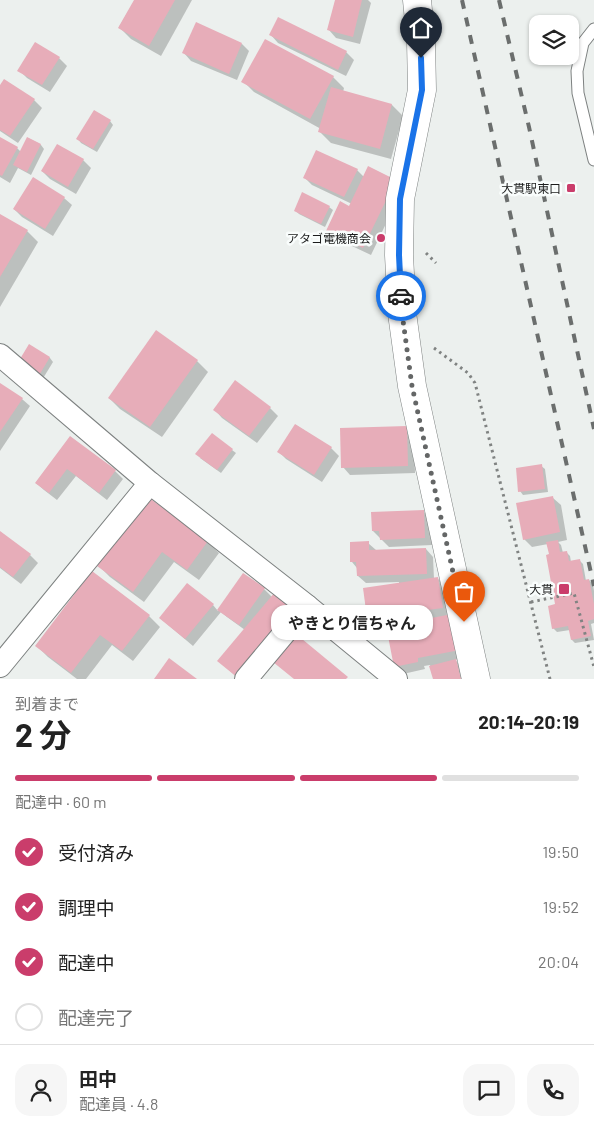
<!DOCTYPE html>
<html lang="ja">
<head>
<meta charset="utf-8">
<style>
  :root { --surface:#fff; --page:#f6f6f6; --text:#222; --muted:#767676; --line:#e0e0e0; --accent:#ca3d6b }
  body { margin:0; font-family:Barlow,"Noto Sans JP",sans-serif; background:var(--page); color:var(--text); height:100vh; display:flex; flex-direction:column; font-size:19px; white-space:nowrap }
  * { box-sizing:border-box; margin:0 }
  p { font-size:16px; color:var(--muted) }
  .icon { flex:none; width:28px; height:28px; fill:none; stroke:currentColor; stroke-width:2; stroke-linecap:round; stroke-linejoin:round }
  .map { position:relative; height:679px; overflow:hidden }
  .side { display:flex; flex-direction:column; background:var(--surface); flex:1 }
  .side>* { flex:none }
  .fabs { position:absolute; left:529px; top:15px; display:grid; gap:10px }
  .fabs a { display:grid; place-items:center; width:50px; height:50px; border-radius:10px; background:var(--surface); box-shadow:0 1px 4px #0004; font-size:25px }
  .pin { position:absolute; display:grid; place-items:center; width:42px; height:42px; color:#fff; margin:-51px -21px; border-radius:50% 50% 50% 0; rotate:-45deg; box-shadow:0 0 5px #0007 }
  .pin .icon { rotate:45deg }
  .courier { position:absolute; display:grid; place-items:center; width:50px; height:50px; margin:-25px; border:4px solid #1a73e8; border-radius:50%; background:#fff; color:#222; box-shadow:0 1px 6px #0007 }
  .bubble { position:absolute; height:35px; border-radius:15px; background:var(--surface); box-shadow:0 1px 4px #0004; font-size:16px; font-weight:700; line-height:35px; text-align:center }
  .overview em { font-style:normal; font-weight:700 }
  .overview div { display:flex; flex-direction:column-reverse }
  .overview { display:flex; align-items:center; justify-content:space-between; height:85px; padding:0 15px }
  h1 { font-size:32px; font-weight:700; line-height:38px }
  .bar { display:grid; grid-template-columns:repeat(4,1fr); gap:8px 5px; align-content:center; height:60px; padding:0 15px }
  .bar i { height:6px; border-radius:4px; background:var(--line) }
  .bar .active { background:var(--accent) }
  .bar p { grid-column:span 4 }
  .line { display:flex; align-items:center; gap:12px; padding:0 15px; border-top:1px solid var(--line) }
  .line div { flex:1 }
  .round { display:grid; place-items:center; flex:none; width:52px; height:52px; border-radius:15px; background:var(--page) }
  ol { padding:0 15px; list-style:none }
  li { display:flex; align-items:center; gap:15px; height:55px }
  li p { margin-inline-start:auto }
  li .icon { padding:5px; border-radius:50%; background:var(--accent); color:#fff; stroke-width:4 }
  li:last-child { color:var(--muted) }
  li i { width:28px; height:28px; border:2px solid var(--line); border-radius:50% }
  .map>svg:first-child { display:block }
</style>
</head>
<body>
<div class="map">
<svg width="594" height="679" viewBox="0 0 594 679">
  <rect width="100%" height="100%" fill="#ecf0ee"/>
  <g fill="#0003">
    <path d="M135 0H192L161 56 131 39 119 27Z"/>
    <path d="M336 0H368L371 3 360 44 336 38 329 30Z"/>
    <path d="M271 35 346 52 354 60 346 76 278 43Z"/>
    <path d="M242 44 249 51 237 80 191 61 184 53Z"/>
    <path d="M59 58 67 66 50 92 27 78 19 70Z"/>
    <path d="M333 77 344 88 343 92 392 105 403 116 391 159 331 143 320 132 321 129 254 92 243 81Z"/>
    <path d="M0 87 34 100 42 108 18 143 0 131Z"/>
    <path d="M110 121 113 125 97 152 81 143 78 139Z"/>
    <path d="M0 138 17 148 21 152 28 138 41 145 44 149 31 175 18 168 10 183 0 177Z"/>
    <path d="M83 160 91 168 76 194 50 179 42 171Z"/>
    <path d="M357 170 364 177 403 188 371 255 335 238 327 230 350 208 352 204 312 185 305 178Z"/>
    <path d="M64 198 72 205 53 236 22 217 14 209Z"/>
    <path d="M329 207 333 210 325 227 299 214 295 210Z"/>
    <path d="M0 215 27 231 38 242 0 307Z"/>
    <path d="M30 346 50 358 53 362 42 380Z"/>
    <path d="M197 361 208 372 162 437 120 409 109 398Z"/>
    <path d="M235 382 270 408 278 416 257 443 222 418 215 410Z"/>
    <path d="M0 384 22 399 30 406 0 451Z"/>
    <path d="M296 425 331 448 339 456 322 482 286 459 279 452Z"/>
    <path d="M406 427 414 435 415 473 350 475 343 467Z"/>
    <path d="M70 438 115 471 123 479 107 500 76 476 57 500 44 490 36 483Z"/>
    <path d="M232 450 236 453 221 473 200 458Z"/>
    <path d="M541 466 545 469 548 492 523 495 520 491Z"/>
    <path d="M553 498 561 505 567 540 558 542 561 545 563 553 566 552 570 556 571 562 579 560 583 564 586 581 589 580 593 584 594 591V623L591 624 594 640 575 643 572 640 570 630 557 632 553 628 557 606 548 544 532 547 524 539Z"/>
    <path d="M148 499 208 542 219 553 199 580 174 562 144 602 110 577 99 566Z"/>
    <path d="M423 511 431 519 432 545 389 547 373 531Z"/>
    <path d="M0 532 30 555 38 563 21 584 0 568Z"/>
    <path d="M368 543 376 550 426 549 433 557 434 579H438L446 586 467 657 455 660 463 668 466 679H434L430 665 424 666 425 669 403 674 395 666 409 628 419 622 418 619 376 625 368 617 399 584V582L366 583 358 576 357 568 352 562Z"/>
    <path d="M264 589 272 597 239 679 219 661 245 630 227 617 221 612 193 646 160 618 213 605 218 611Z"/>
    <path d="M149 616 160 627 133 661 112 645 86 679H77L48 657 37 646Z"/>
  </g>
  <g fill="#e7adb9">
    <path d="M134 0H175L149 46 118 28Z"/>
    <path d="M335 0H362L353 37 327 30Z"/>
    <path d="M278 17 347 51 338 70 269 35Z"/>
    <path d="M196 22 242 43 229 74 182 53Z"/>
    <path d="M265 39 334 76 310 119 241 82Z"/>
    <path d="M35 42 60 57 42 85 17 71Z"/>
    <path d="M4 79 35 99 10 136 0 130V85Z"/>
    <path d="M331 87 392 104 380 149 318 132Z"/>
    <path d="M94 110 111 120 93 149 76 139Z"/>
    <path d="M0 137 18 147 2 176 0 175Z"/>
    <path d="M27 137 41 144 27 172 13 165Z"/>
    <path d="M57 144 84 159 68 187 41 171Z"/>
    <path d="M316 150 358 169 344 197 303 178Z"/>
    <path d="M368 166 396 180 363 248 326 231 340 201 349 206Z"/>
    <path d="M33 177 65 197 45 229 13 209Z"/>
    <path d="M302 192 330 206 321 224 294 211Z"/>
    <path d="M0 214 28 230 0 277Z"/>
    <path d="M156 330 198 360 150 427 108 398Z"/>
    <path d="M29 344 50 357 38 377 17 364Z"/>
    <path d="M235 380 271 407 249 436 213 410Z"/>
    <path d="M0 383 23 398 0 432Z"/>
    <path d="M295 424 332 447 314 475 277 452Z"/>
    <path d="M407 426 408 466 341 468 340 428Z"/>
    <path d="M212 433 233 449 217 470 195 454Z"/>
    <path d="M70 436 116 470 99 493 67 469 49 493 35 483Z"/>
    <path d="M542 464 545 489 518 492 516 468Z"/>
    <path d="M553 496 560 532 523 540 516 503Z"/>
    <path d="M148 497 208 541 187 570 162 552 133 592 97 566Z"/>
    <path d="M424 510 425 538 380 540 379 531H372L371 512Z"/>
    <path d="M0 531 31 554 13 577 0 567Z"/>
    <path d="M558 540 560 552 567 551 569 561 580 559 584 580 589 579 594 604V619L588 621 591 636 571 640 568 626 552 629 548 606 555 604 546 555 549 554 546 542Z"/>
    <path d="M369 541V550L426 548 427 574 357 576 356 562H350V542Z"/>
    <path d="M92 571 150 615 122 651 100 635 71 673 35 646Z"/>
    <path d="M243 573 265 588 239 625 217 610Z"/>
    <path d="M438 577 443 608 367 618 363 588Z"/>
    <path d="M187 583 214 604 185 639 159 618Z"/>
    <path d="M275 592 295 609 238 678 217 661Z"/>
    <path d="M452 614 460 650 418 658V662L394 667 387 631 407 627 406 623Z"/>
    <path d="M296 634 348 677 346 679H294L273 662Z"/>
    <path d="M169 658 197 679H154Z"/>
    <path d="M456 659 461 679H433L429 666Z"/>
  </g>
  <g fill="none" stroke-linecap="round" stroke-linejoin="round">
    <g stroke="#7d8180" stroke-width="13">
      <path id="lane" d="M594 29 583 43 577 71 578 93 594 160"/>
    </g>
    <g stroke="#7d8180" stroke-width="24">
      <g id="street">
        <path d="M0 355 150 483 307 606 396 679"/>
        <path d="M0 666 150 483"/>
        <path d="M246 679 307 606"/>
      </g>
    </g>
    <g stroke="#7d8180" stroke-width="29">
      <path id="highway" d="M417 0 421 41 422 90 400 199 399 255 402 313 412 386 476 679"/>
    </g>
    <g stroke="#808382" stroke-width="3" stroke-dasharray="2.5 4" stroke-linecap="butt">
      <path d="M426 253 436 263"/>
      <path d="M434 348 468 373 475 383 550 679"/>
      <path d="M531 602 574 593 594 667"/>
    </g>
    <use href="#lane" stroke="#fff" stroke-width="11"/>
    <use href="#street" stroke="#fff" stroke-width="22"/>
    <use href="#highway" stroke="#fff" stroke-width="28"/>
    <g stroke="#6b6e6d" stroke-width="4" stroke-dasharray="9 9" stroke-linecap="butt">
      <path d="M462 0 594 586"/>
      <path d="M499 0 529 127 594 429"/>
    </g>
  </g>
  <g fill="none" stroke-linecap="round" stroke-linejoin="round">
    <path stroke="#646666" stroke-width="5" stroke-dasharray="0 9" d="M401 296 402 313 412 386 464 622"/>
    <path stroke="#1a73e8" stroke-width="6" d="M401 296 399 255 400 199 422 90 421 58"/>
  </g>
  <g fill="#ca3d6b" stroke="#f9fdfc" stroke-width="2">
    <rect x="566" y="183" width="10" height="10" rx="2.5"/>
    <circle cx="381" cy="238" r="5"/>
    <rect x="558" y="583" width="12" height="12" rx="2.5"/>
  </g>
  <g text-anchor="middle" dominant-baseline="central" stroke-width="5" stroke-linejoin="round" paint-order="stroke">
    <g font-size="12" fill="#1b1c1c" stroke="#f9fdfc" text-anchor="end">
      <text x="561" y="188">大貫駅東口</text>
      <text x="371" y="238">アタゴ電機商会</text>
      <text x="553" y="589">大貫</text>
    </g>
  </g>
</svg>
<div class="fabs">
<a><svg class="icon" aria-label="layers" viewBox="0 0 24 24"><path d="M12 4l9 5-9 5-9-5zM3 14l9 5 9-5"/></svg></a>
</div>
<div class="pin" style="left:464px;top:622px;background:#ea580c"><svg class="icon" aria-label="bag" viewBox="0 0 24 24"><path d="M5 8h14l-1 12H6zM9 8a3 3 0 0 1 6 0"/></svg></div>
<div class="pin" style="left:421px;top:58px;background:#1f2937"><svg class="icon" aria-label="home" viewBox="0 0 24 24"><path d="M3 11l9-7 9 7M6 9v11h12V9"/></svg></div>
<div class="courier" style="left:401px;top:296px"><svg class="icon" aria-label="car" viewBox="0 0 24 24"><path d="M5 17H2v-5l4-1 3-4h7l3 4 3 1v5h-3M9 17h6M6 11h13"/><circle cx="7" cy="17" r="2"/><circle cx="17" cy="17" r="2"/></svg></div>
<div class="bubble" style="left:271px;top:605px;width:162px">やきとり信ちゃん</div>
</div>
<section class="side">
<div class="overview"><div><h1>2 分</h1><p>到着まで</p></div><em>20:14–20:19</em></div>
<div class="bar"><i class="active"></i><i class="active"></i><i class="active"></i><i></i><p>配達中 · 60 m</p></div>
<ol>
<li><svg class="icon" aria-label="check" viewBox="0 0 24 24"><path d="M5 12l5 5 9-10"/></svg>受付済み<p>19:50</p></li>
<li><svg class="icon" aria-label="check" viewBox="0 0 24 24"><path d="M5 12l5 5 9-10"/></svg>調理中<p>19:52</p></li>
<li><svg class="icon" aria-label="check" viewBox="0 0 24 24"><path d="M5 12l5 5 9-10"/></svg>配達中<p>20:04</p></li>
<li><i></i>配達完了</li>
</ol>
<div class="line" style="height:90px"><a class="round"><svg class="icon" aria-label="person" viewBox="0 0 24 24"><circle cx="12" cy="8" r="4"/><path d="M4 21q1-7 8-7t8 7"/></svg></a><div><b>田中</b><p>配達員 · 4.8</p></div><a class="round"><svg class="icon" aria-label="chat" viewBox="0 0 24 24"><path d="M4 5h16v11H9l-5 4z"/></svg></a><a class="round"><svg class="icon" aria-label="phone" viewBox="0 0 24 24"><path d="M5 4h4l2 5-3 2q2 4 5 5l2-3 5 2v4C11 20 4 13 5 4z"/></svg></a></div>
</section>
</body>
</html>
